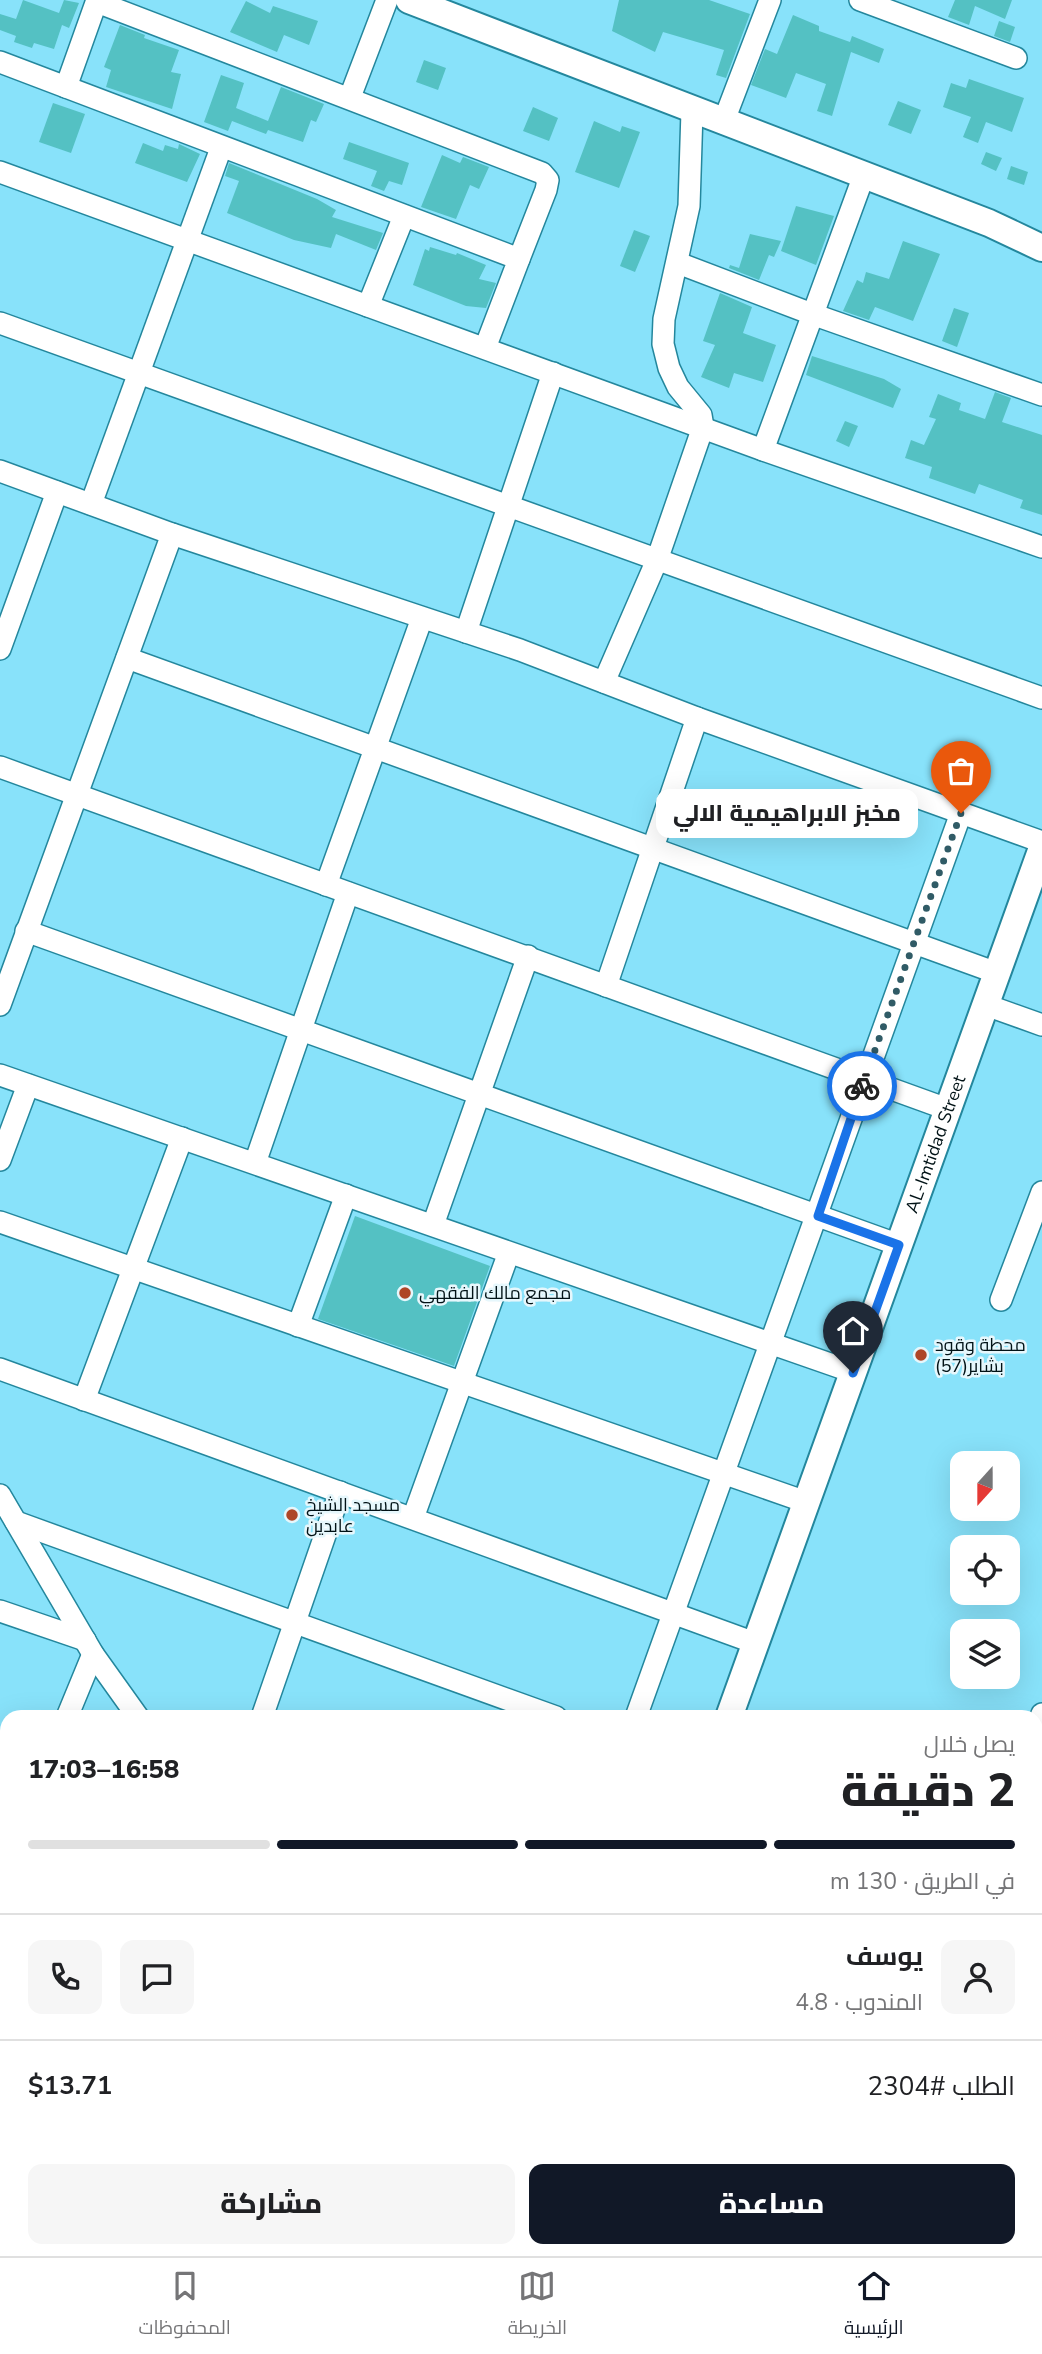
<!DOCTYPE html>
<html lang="ar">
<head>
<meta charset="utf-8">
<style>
  :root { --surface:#fff; --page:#f6f6f6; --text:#202124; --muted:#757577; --line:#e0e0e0; --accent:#111827 }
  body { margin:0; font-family:"Nunito Sans",Cairo,sans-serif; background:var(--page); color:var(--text); direction:rtl; height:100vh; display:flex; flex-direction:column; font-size:26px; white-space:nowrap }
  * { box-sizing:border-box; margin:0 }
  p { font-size:23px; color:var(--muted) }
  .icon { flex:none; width:38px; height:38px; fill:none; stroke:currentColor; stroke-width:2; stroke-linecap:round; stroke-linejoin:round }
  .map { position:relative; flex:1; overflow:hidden; direction:ltr }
  .sheet { position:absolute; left:0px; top:1710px; width:1043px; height:548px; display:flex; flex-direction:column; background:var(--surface); border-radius:21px 21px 0 0; box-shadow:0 7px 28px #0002; direction:rtl }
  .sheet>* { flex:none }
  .needle { width:46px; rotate:201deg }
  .tools { position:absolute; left:950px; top:1451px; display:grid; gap:14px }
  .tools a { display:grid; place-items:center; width:70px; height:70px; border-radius:14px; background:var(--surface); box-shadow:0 7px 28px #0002; font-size:35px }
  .pin { position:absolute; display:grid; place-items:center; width:60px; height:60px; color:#fff; margin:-72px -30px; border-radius:50% 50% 50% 0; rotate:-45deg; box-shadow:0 0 7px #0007 }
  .pin .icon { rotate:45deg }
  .courier { position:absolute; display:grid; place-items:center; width:70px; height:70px; margin:-35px; border:5px solid #1a73e8; border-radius:50%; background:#fff; color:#222; box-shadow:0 2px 9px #0007 }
  .bubble { position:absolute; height:49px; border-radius:14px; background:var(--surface); box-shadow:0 7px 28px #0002; font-size:23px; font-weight:800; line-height:49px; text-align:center; direction:rtl }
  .overview em { font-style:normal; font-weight:800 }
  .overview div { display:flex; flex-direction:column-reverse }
  .overview { display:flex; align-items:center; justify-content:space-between; height:119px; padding:0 28px }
  h1 { font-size:46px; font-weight:800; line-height:52px }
  .bar { display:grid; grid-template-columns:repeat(4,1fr); gap:10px 7px; align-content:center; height:84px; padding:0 28px }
  .bar i { height:9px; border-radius:5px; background:var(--line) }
  .bar .on { background:var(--accent) }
  .bar p { grid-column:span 4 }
  .line { display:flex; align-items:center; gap:18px; padding:0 28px; border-top:2px solid var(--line) }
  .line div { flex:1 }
  .round { display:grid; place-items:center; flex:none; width:74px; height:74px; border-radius:14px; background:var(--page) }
  .primary-button { display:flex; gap:14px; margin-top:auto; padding:14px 28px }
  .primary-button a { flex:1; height:80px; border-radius:14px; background:var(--accent); color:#fff; font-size:28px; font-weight:800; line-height:80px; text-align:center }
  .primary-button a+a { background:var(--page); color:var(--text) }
  .tab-bar { display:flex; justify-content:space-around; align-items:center; height:98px; border-top:2px solid var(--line); background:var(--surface); font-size:19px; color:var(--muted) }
  .tab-bar a { display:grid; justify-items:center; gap:4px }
  .tab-bar .on { color:var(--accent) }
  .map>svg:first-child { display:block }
</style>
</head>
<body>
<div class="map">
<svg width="1042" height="2256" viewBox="0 0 1042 2256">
  <rect width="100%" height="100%" fill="#88e2fa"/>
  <g fill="#54c1c3">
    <path d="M23 0 59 13 64 0 79 3 69 28 62 25 54 49 34 43 32 48 14 42 16 36 0 30V14L16 19Z"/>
    <path d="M619 0H709L750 14 726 78 716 75 724 50 663 32 655 52 612 31Z"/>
    <path d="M955 0H1012L1005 19 975 6 969 25 948 17Z"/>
    <path d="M246 1 270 13 273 6 318 21 309 45 284 35 277 52 230 32Z"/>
    <path d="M793 15 819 26V31L850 42 852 36 884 49 879 63 851 52 832 116 817 111 826 84 796 73 786 98 751 85 765 49 777 54Z"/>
    <path d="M999 21 1015 27 1010 42 994 36Z"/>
    <path d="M120 25 145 35 144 38 179 50 171 72 181 74 172 109 106 87 111 70 104 67Z"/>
    <path d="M424 60 446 68 438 90 416 82Z"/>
    <path d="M221 75 244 83 236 108 268 121 281 87 324 104 316 122 311 120 303 142 268 130 266 134 232 121 228 131 204 122Z"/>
    <path d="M969 79 1024 98 1012 132 986 122 978 143 963 137 971 117 943 107 951 83 966 88Z"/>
    <path d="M898 101 921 110 911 134 888 125Z"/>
    <path d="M53 103 85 114 71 153 39 142Z"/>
    <path d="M533 107 558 118 549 141 523 131Z"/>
    <path d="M594 121 620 132 622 126 640 132 619 188 575 172Z"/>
    <path d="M349 142 409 163 402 185 389 181 384 191 371 186 377 171 343 159Z"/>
    <path d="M143 143 163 151 165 145 178 149 179 144 200 154 187 182 135 163Z"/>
    <path d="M986 152 1002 158 996 171 981 164Z"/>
    <path d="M442 155 460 163 463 157 489 167 479 189 470 185 456 219 421 207Z"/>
    <path d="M229 163 317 199 336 210 332 217 383 233 376 250 336 234 331 248 294 240 227 213 239 181 225 176Z"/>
    <path d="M1011 166 1028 172 1024 185 1007 179Z"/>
    <path d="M796 206 834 216 816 265 781 251Z"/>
    <path d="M634 230 650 236 635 272 620 266Z"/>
    <path d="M750 234 781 241 774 257 769 255 759 280 729 268 730 265 739 268Z"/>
    <path d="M903 241 940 254 913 321 875 307 869 320 843 311 857 280 863 283 866 272 889 279Z"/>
    <path d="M430 247 456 255 457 253 486 265 479 279 496 283 486 308 466 306 413 285 425 249 429 251Z"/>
    <path d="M720 293 752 307 743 333 776 345 763 382 734 373 729 388 701 377 715 345 703 341Z"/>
    <path d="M954 308 969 313 957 347 942 341Z"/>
    <path d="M812 356 884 379 901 389 893 408 806 375Z"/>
    <path d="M995 392 1011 398 1002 422 1042 435V515L1020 508 1023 500 979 484 975 494 929 478 932 467 905 458 911 440 924 445 936 419 929 417 938 394 961 403 959 410 985 419Z"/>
    <path d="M845 421 858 426 849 447 836 441Z"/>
    <path d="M355 1216 490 1266 454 1366 318 1319Z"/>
  </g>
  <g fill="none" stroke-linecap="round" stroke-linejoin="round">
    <g stroke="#24879d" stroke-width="24">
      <g id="minor">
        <path d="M860 0 1016 58"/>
        <path d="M97 2 542 173 548 180 546 190 519 259"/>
        <path d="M0 62 519 259 485 348"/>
        <path d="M66 87 97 0"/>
        <path d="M350 97 387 0"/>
        <path d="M723 123 770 0"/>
        <path d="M0 172 763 450 1042 547"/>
        <path d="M678 263 812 314 1042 395"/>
        <path d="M368 306 404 216"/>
        <path d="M0 323 1042 698"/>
        <path d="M763 450 864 175"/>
        <path d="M0 471 172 534 520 650 697 718 1042 842"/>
        <path d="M91 504 221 148"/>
        <path d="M466 632 553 373"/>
        <path d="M0 649 57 492"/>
        <path d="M127 658 997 973"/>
        <path d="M604 682 657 560 703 427 701 415 678 387 669 368 663 344 664 319 689 206 692 111"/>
        <path d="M0 767 947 1109"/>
        <path d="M326 885 422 618"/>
        <path d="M26 931 899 1245"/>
        <path d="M606 986 697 718"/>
        <path d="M0 1005 172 534"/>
        <path d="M986 1005 1042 1025"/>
        <path d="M0 1075 853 1372"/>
        <path d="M0 1160 28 1085"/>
        <path d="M255 1163 348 893"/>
        <path d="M0 1222 806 1502"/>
        <path d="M433 1225 528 956"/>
        <path d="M1001 1300 1042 1192"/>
        <path d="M298 1326 346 1195"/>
        <path d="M0 1369 755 1643"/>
        <path d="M84 1400 182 1138"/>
        <path d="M0 1495 93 1654 138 1717"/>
        <path d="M413 1518 508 1255"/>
        <path d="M16 1522 556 1717"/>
        <path d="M0 1611 85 1640"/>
        <path d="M67 1717 93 1654"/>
        <path d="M262 1717 340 1492"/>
        <path d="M636 1717 961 813"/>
        <path d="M1036 1730 1042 1714"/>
        <path d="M0 1754 7 1757"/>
        <path d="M1036 1775 1042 1777"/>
        <path d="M1036 1865 1042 1868"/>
        <path d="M0 1885 7 1867"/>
        <path d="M1036 2012 1042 2014"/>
        <path d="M0 2047 7 2050"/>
        <path d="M1036 2166 1042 2168"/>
        <path d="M0 2176 7 2178"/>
        <path d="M204 2250 220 2256"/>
        <path d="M509 2250 513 2256"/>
        <path d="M855 2250 871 2256"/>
        <path d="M135 2256 137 2250"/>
        <path d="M658 2256 660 2250"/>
        <path d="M992 2256 994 2250"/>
      </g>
    </g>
    <g stroke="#24879d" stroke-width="30">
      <g id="tertiary">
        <path d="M409 0 989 223 1042 248"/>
        <path id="s1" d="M729 1717 1042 848"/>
        <path d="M535 2256 537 2250"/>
      </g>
    </g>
    <use href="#minor" stroke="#fff" stroke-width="21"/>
    <use href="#tertiary" stroke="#fff" stroke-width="26"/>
  </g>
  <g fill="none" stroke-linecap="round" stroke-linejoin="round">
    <path stroke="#305b66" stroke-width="7" stroke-dasharray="0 12.6" d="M862 1086 961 813"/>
    <path stroke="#1a73e8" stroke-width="9" d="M853 1373 899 1245 818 1216 862 1086"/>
  </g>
  <g fill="#ae4627" stroke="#e6f7fc" stroke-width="2.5">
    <circle cx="405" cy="1293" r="7"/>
    <circle cx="921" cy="1355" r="7"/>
    <circle cx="292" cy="1515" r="7"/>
  </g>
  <g text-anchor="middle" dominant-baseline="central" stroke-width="5" stroke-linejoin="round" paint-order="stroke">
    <g font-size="18" fill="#011216" stroke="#e6f7fc">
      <text stroke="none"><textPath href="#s1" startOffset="609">AL-Imtidad Street</textPath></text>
    </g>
    <g font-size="18" fill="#011216" stroke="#e6f7fc" text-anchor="start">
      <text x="419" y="1293">مجمع مالك الفقهي</text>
      <text x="935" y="1345">محطة وقود<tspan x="935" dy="21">بشاير(57)</tspan></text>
      <text x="306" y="1505">مسجد الشيخ<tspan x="306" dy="21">عابدين</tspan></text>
    </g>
  </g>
</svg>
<div class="tools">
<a><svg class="needle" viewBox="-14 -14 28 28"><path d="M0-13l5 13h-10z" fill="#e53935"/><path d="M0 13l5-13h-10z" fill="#757577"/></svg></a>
<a><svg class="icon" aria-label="locate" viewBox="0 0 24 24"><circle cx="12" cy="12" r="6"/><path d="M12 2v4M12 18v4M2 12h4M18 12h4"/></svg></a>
<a><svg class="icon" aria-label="layers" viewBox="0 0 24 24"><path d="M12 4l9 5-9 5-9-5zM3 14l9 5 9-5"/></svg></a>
</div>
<div class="pin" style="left:961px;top:813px;background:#ea580c"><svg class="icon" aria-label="bag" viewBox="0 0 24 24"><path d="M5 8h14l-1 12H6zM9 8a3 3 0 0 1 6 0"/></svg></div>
<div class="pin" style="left:853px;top:1373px;background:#1f2937"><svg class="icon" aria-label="home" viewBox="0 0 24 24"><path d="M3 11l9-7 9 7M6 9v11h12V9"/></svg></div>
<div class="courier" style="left:862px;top:1086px"><svg class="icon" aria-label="bike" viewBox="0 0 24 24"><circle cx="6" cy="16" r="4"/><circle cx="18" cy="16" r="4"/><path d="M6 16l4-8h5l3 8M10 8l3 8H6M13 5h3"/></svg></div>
<div class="bubble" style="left:656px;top:789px;width:262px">مخبز الابراهيمية الالي</div>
<section class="sheet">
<div class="overview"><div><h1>2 دقيقة</h1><p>يصل خلال</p></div><em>16:58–17:03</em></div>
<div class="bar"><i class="on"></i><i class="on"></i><i class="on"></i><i></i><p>في الطريق · 130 m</p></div>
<div class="line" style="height:126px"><a class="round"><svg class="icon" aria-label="person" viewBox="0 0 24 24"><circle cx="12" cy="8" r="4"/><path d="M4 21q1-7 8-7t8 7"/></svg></a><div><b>يوسف</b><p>المندوب · 4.8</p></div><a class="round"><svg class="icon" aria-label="chat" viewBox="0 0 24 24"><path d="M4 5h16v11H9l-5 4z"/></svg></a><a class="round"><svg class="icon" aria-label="phone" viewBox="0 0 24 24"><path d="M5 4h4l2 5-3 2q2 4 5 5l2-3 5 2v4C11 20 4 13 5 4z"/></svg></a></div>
<div class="line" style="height:91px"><div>الطلب #2304</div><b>$13.71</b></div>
<div class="primary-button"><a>مساعدة</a><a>مشاركة</a></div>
</section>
</div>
<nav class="tab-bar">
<a class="on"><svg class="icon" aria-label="home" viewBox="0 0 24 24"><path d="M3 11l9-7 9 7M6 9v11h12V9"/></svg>الرئيسية</a>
<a><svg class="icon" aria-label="map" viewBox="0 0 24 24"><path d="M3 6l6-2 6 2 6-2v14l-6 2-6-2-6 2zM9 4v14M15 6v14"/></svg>الخريطة</a>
<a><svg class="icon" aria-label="saved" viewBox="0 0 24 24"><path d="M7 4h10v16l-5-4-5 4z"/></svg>المحفوظات</a>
</nav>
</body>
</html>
